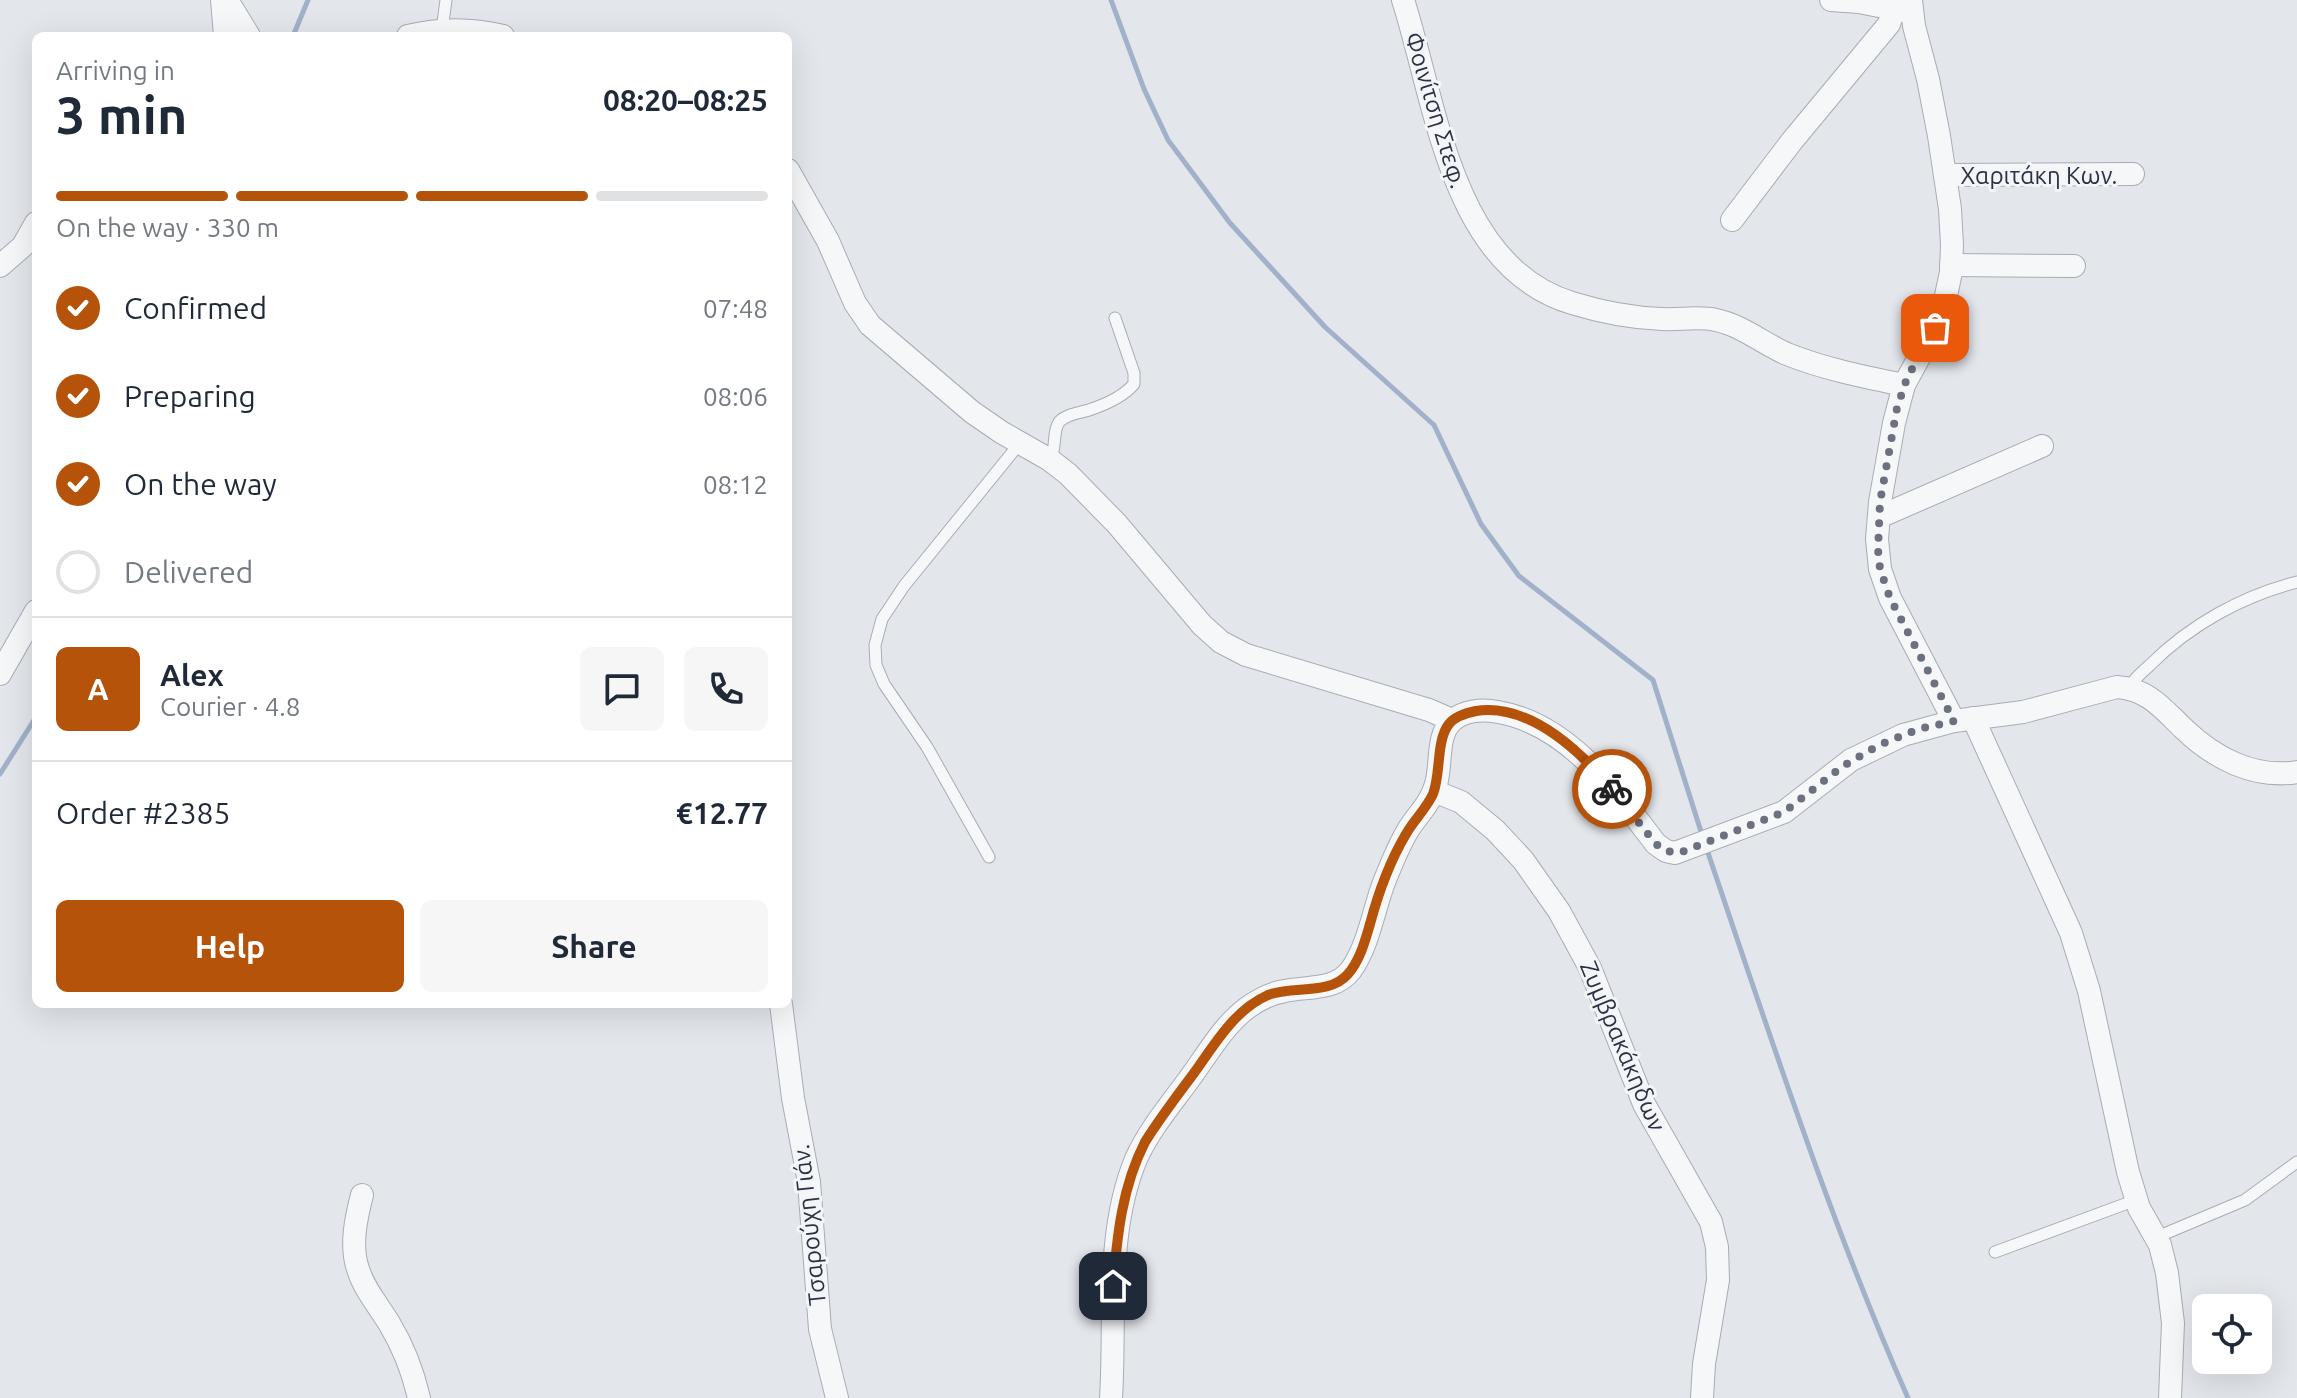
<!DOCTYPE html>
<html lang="en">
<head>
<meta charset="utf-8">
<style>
  :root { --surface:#fff; --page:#f6f6f7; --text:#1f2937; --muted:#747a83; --line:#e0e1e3; --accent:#b45309 }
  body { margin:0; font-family:Ubuntu,sans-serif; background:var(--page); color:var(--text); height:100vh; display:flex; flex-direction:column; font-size:30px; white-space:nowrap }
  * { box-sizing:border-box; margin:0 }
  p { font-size:26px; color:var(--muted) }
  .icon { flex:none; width:44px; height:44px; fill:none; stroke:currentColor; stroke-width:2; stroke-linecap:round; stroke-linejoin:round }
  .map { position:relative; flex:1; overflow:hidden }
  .details { position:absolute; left:32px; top:32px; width:760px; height:976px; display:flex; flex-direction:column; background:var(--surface); border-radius:12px; box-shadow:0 8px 32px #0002 }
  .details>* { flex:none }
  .fabs { position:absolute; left:2192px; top:1294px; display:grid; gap:16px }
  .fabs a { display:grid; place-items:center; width:80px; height:80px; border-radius:12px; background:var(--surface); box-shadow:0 8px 32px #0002; font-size:40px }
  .pin { position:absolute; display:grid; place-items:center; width:68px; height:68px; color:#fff; margin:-34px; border-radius:16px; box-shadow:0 4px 12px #0006 }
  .courier { position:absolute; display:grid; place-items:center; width:80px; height:80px; margin:-40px; border:6px solid #b45309; border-radius:50%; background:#fff; color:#222; box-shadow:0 2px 10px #0007 }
  .summary em { font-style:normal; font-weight:600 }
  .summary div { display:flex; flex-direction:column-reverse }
  .summary { display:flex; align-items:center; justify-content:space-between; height:136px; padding:0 24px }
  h1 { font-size:52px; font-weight:600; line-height:60px }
  .bar { display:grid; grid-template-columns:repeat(4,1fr); gap:12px 8px; align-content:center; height:96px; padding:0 24px }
  .bar i { height:10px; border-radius:6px; background:var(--line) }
  .bar .current { background:var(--accent) }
  .bar p { grid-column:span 4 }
  .line { display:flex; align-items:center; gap:20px; padding:0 24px; border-top:2px solid var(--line) }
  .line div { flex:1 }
  .round { display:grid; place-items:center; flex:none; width:84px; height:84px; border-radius:12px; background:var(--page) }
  ol { padding:0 24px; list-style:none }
  li { display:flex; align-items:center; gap:24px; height:88px }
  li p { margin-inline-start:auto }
  li .icon { padding:8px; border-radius:50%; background:var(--accent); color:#fff; stroke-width:4 }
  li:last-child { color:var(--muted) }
  li i { width:44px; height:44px; border:4px solid var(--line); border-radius:50% }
  .action { display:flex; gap:16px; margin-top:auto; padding:16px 24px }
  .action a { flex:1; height:92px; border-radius:12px; background:var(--accent); color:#fff; font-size:32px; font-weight:600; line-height:92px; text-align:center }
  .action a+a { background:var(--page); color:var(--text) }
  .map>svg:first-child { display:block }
</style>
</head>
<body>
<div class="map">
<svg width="2297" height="1398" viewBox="0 0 2297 1398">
  <rect width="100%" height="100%" fill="#e3e6eb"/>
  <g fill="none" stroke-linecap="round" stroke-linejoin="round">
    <g stroke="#a0b1c9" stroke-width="5">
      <path d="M1111 0 1144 89 1168 140 1230 223 1325 327 1434 425 1481 524 1519 576 1653 680 1703 838"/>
      <path d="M293 36 308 0"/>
      <path d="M0 774 36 717"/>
      <path d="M1706 847C1769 1032 1829 1219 1908 1398"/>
    </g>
    <g stroke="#a8acb5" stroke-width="13">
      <g id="lane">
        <path d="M442 30 446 0"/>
        <path d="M1050 460C1057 448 1052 432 1059 422 1066 414 1080 413 1089 410 1104 405 1124 396 1134 384V373L1115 318"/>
        <path d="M2128 688C2134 679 2142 672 2150 665 2190 625 2242 596 2297 582"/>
        <path d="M989 857 927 747 884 684 876 665 875 645 882 619 904 586 1020 443"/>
        <path d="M2157 1237 2245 1200 2297 1162"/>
        <path d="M1995 1252 2136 1200"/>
      </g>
    </g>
    <g stroke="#a8acb5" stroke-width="24">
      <g id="street">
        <path d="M222 0 225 36"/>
        <path d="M227 0 249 36"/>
        <path d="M1403 0C1436 102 1451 267 1572 303 1601 312 1632 318 1662 319 1680 320 1699 316 1716 320 1741 325 1764 344 1787 354 1824 369 1865 377 1904 385"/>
        <path d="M1831 0 1859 2 1909 12"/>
        <path d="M1911 0 1914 26 1928 79 1939 136 1950 209 1952 245 1951 272 1944 305 1935 328 1904 385 1894 423 1880 502 1877 539 1880 569 1890 598 1954 721"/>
        <path d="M408 36C441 28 470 28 503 36"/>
        <path d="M788 170 828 241 855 303 870 325 972 412 1001 432 1050 460 1068 474 1117 524 1202 625 1221 642 1246 655 1429 710 1452 720"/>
        <path d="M1945 175 2133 174"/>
        <path d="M1732 220 1792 141 1889 24 1894 9"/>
        <path d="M1951 265 2074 266"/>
        <path d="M0 266 23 246 36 223"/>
        <path d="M1879 517 2042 446"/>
        <path d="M0 674 36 611"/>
        <path d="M1973 718 2071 933 2089 991 2128 1172 2139 1208 2160 1245 2167 1273 2173 1323 2170 1398"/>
        <path d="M1434 791 1461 802 1495 830 1523 860 1559 911 1590 968 1644 1104 1711 1222 1717 1247 1718 1280 1704 1364 1702 1398"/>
        <path d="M781 1004 793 1098 809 1182 820 1329 837 1398"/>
        <path d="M362 1195C356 1218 350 1246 358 1269 364 1289 378 1305 389 1323 403 1346 413 1372 419 1398"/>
        <path d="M1111 1398C1116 1319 1105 1234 1136 1159 1149 1130 1171 1104 1190 1078 1207 1055 1223 1026 1247 1008 1258 1000 1271 993 1285 991 1308 986 1335 991 1351 970 1368 946 1373 913 1383 885 1390 867 1398 847 1408 830 1418 814 1431 803 1436 784 1442 765 1436 735 1452 721 1464 710 1483 709 1498 712 1569 724 1615 791 1656 844L1666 851 1675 853 1784 812 1851 760 1903 735 1954 721 2023 712 2117 687C2148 689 2163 709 2184 729 2214 758 2254 779 2297 772"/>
      </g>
    </g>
    <use href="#lane" stroke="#f6f7f9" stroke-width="11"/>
    <use href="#street" stroke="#f6f7f9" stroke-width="22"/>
  </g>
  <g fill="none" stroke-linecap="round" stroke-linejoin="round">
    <path stroke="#6b717e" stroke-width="8" stroke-dasharray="0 14.4" d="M1612 789 1656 844 1666 851 1679 853 1784 812 1843 766 1879 745 1919 729 1954 721 1890 598 1880 569 1878 550 1880 502 1897 408 1907 378 1935 328"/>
    <path stroke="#b45309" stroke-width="10" d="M1113 1286C1117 1236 1122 1187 1145 1142 1160 1118 1177 1096 1194 1073 1215 1044 1234 1010 1268 995 1293 985 1329 996 1348 974 1360 960 1365 941 1370 924 1378 894 1390 861 1406 834 1414 820 1426 809 1433 794 1441 774 1436 740 1449 724 1455 716 1466 713 1476 711 1530 703 1580 751 1612 789"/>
  </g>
  <g text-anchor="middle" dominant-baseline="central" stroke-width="6" stroke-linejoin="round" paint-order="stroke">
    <g font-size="24" fill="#2b3243" stroke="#f3f5f8">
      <text transform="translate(1436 110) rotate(73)">Φοινίτση Στεφ.</text>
      <text x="2039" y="175">Χαριτάκη Κων.</text>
      <text transform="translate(1623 1046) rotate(67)">Ζυμβρακάκηδων</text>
      <text transform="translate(809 1225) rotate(-96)">Τσαρούχη Γιάν.</text>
    </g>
  </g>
</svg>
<div class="fabs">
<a><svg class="icon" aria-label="locate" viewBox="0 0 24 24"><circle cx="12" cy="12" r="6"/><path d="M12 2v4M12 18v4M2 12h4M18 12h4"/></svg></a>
</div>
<div class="pin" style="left:1935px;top:328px;background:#ea580c"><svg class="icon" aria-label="bag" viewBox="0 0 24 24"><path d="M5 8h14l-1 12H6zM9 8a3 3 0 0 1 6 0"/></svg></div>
<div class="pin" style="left:1113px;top:1286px;background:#1f2937"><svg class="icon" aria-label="home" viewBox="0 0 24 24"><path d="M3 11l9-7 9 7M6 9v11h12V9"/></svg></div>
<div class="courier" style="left:1612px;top:789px"><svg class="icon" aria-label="bike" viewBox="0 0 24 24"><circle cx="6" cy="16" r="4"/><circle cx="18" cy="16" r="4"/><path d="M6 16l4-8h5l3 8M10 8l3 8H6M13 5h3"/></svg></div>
<section class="details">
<div class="summary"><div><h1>3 min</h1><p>Arriving in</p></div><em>08:20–08:25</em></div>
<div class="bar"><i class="current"></i><i class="current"></i><i class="current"></i><i></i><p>On the way · 330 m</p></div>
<ol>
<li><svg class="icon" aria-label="check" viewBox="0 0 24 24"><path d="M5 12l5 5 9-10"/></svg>Confirmed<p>07:48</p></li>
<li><svg class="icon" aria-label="check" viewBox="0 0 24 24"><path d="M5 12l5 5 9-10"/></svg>Preparing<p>08:06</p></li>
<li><svg class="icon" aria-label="check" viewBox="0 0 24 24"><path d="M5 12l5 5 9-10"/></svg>On the way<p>08:12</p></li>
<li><i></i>Delivered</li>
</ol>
<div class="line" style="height:144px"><b class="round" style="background:var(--accent);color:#fff">A</b><div><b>Alex</b><p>Courier · 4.8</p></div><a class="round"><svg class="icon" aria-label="chat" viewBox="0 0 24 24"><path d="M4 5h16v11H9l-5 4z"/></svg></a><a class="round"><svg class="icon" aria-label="phone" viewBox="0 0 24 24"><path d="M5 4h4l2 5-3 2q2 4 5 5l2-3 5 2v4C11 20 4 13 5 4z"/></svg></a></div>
<div class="line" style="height:104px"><div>Order #2385</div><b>€12.77</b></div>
<div class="action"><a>Help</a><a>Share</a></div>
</section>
</div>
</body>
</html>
